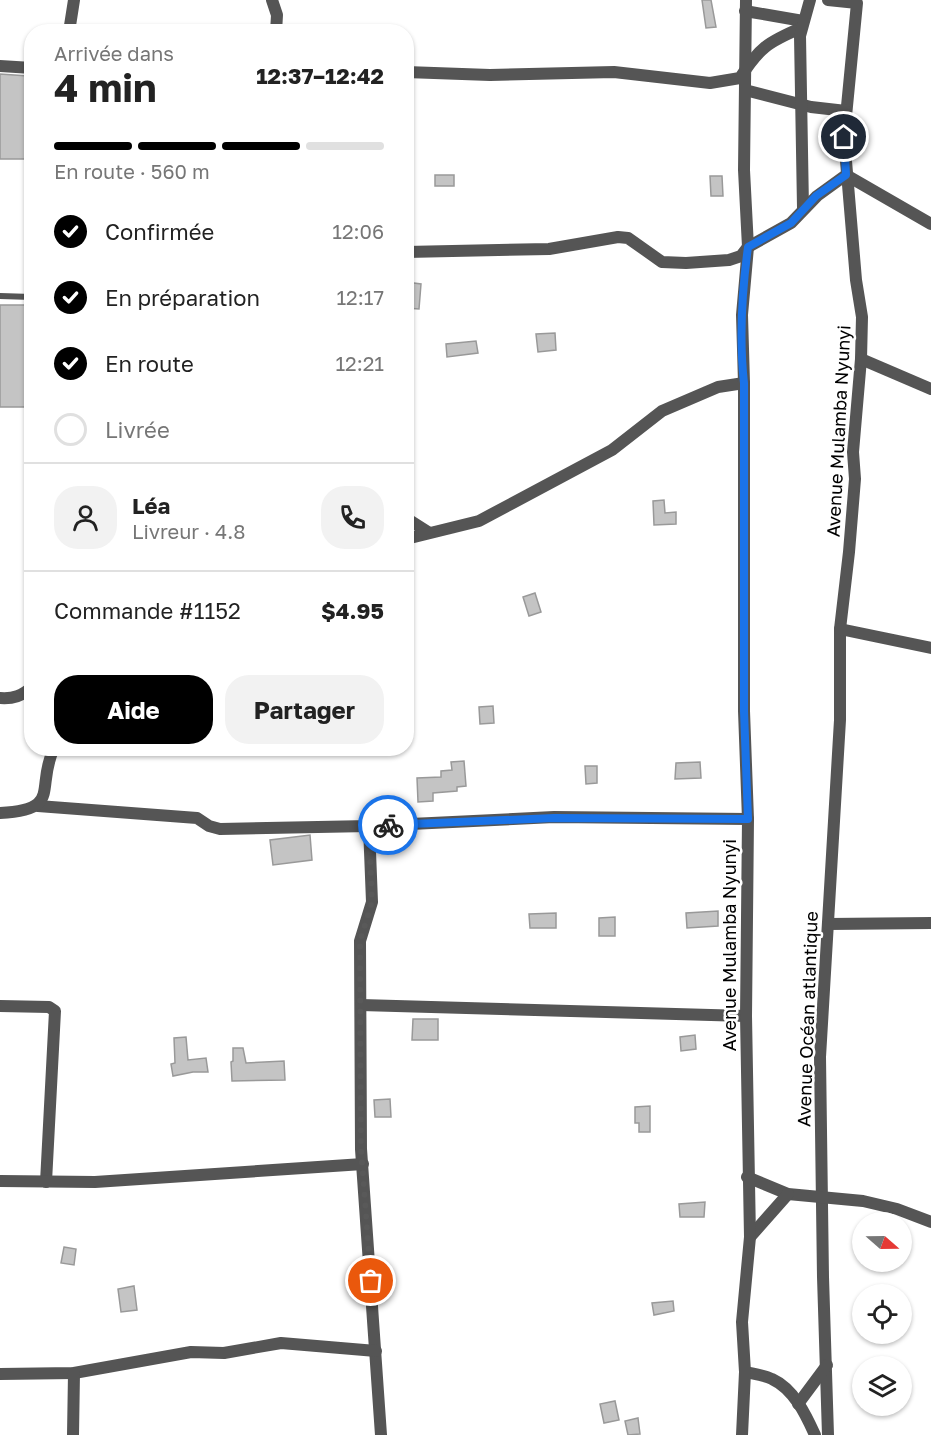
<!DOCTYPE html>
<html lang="fr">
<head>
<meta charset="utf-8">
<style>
  :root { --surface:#fff; --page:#f2f2f2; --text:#222; --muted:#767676; --line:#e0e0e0; --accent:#000 }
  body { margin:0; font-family:"Golos Text",sans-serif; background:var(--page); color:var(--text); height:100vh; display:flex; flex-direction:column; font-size:22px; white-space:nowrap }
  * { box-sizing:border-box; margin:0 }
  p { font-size:20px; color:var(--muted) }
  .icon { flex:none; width:33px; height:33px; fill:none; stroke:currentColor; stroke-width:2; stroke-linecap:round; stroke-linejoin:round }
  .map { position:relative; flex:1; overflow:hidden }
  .details { position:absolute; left:24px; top:24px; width:390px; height:732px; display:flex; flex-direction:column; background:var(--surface); border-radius:24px; box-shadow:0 2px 4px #0004 }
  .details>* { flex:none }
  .needle { width:39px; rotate:110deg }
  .fabs { position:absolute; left:852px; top:1212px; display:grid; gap:12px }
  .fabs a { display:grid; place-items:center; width:60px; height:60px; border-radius:50%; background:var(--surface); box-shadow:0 2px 4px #0004; font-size:30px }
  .pin { position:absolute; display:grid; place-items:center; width:51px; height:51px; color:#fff; margin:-26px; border:3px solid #fff; border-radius:50%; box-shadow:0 2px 6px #0007 }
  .courier { position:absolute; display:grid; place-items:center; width:60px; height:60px; margin:-30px; border:4px solid #1a73e8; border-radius:50%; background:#fff; color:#222; box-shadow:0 2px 8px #0007 }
  .summary em { font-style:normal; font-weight:700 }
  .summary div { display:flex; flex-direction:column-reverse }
  .summary { display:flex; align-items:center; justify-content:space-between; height:102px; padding:0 30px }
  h1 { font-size:39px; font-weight:700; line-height:45px }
  .bar { display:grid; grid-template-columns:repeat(4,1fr); gap:9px 6px; align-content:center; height:72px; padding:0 30px }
  .bar i { height:8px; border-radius:4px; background:var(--line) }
  .bar .active { background:var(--accent) }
  .bar p { grid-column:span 4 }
  .line { display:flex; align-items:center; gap:15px; padding:0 30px; border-top:2px solid var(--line) }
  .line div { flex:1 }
  .round { display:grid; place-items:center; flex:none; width:63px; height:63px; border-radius:24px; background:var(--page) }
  ol { padding:0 30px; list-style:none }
  li { display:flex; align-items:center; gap:18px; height:66px }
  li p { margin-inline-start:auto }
  li .icon { padding:6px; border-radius:50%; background:var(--accent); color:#fff; stroke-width:4 }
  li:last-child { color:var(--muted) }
  li i { width:33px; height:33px; border:3px solid var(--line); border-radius:50% }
  .cta { display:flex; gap:12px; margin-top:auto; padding:12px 30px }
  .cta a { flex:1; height:69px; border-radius:24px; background:var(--accent); color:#fff; font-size:24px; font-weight:700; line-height:69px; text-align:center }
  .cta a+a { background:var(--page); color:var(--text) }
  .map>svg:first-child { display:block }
</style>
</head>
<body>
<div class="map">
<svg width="931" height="1435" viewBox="0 0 931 1435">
  <rect width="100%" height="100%" fill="#fff"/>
  <g fill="#c4c4c4" stroke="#999" stroke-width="1.5">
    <path d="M702 0H711L716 27 706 28Z"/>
    <path d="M0 74 28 76 27 97H32L31 159H0Z"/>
    <rect x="435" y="175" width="19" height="11"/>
    <path d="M710 176H722L723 196H711Z"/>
    <path d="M406 282 421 284 419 309 406 308Z"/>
    <rect x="0" y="305" width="27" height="102"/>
    <path d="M555 333 556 350 538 352 536 334Z"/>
    <path d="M476 341 478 353 447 357 446 344Z"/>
    <path d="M664 500 665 513 676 512V524L654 525 653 501Z"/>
    <path d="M535 593 541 612 529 616 523 597Z"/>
    <path d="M493 706 494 723 480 724 479 707Z"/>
    <path d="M464 761 466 786 457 787V791L433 793V801L418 802 417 778 441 777V771L452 770 451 762Z"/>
    <path d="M700 762 701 778 675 779 676 763Z"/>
    <path d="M585 766H597V783L586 784Z"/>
    <path d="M310 835 312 860 273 865 270 840Z"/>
    <path d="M718 911V926L687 928 686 913Z"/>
    <path d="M556 913V928H530L529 914Z"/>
    <path d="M615 917V936H599V918Z"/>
    <path d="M413 1019H438V1040H412Z"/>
    <path d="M695 1035 696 1049 681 1051 680 1037Z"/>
    <path d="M186 1037 188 1060 206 1058 208 1072H193L173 1076 171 1064 175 1063 174 1038Z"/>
    <path d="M233 1048H243L246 1063 284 1061 285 1080 232 1081 231 1062 233 1061Z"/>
    <path d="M390 1099 391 1117H375L374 1100Z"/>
    <path d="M650 1106V1132H639V1123H635V1107Z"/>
    <path d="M705 1202 704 1217H680L679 1204Z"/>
    <path d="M64 1247 76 1249 74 1265 61 1263Z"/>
    <path d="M134 1286 137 1310 121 1312 118 1289Z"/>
    <path d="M673 1301 674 1311 654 1315 652 1303Z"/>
    <path d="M615 1401 619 1420 604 1423 600 1404Z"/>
    <path d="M638 1418 640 1434 628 1435 625 1421Z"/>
  </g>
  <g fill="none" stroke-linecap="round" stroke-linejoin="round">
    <path stroke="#555" stroke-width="6" d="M0 296 32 297"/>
    <g stroke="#555" stroke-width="12">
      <path d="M272 0 277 15 276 32"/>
      <path d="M828 0 857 3 844 137 856 280 862 317 861 359 853 452 855 479 849 552 840 629V720L820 1057 823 1277 828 1435"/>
      <path d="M745 11 803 21"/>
      <path d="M69 32 74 0"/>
      <path d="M0 66 32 68"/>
      <path d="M406 72 490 75 614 72 710 83 740 78C759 48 768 42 801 28"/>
      <path d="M745 90 811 107 846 111"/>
      <path d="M803 208 800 36 810 0"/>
      <path d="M406 252 549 249 618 237 628 238 662 262 686 263 729 260 741 256 748 247 791 223 817 196 846 175 931 224"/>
      <path d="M861 359 931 389"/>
      <path d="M406 518 428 532"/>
      <path d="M406 539 479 521 612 450 662 411 718 387 744 383"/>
      <path d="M840 629 931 648"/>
      <path d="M0 698C13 699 22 696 32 687"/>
      <path d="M38 806 197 818 209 826 220 829 369 826 554 817 748 819"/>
      <path d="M0 813C63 810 35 788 54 748"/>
      <path d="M369 826 372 902 360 941 361 1149 381 1435"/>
      <path d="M828 924 931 923"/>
      <path d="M361 1005 746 1016"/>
      <path d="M0 1006 49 1007 55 1011 46 1182"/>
      <path d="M747 1177 788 1194 863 1201 897 1209 931 1222"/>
      <path d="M0 1181 95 1182 363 1164"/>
      <path d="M750 1237 788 1194"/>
      <path d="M745 1372C754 1374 764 1375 772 1379 794 1389 806 1415 815 1435"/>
      <path d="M0 1374 74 1373 191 1352 224 1353 281 1343 376 1351"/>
      <path d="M798 1404 827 1365"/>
      <path d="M73 1435 74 1373"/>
      <path d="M742 1435 745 1372 742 1322 750 1237 746 1016 748 819 744 711V383L742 315 748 247 744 170 746 0"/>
    </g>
  </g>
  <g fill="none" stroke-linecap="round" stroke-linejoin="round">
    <path stroke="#595959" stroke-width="6" stroke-dasharray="0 10.8" d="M371 1281 361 1149 360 941 372 902 369 826 388 825"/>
    <path stroke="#1a73e8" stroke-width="8" d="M388 825 554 818 748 819 744 711V383C739 338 742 291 748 247L791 223 816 196 846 175 844 137"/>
  </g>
  <g text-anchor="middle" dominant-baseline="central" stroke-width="5" stroke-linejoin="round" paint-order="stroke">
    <g font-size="18" fill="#000" stroke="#fff">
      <text transform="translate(838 431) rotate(-87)">Avenue Mulamba Nyunyi</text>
      <text transform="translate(729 945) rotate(-90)">Avenue Mulamba Nyunyi</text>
      <text transform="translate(807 1019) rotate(-88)">Avenue Océan atlantique</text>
    </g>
  </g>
</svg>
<div class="fabs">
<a><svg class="needle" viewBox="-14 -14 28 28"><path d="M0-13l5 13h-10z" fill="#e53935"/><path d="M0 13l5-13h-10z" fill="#767676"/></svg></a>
<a><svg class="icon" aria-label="locate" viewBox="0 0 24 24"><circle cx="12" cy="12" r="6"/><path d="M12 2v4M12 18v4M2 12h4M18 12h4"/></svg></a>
<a><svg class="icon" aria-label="layers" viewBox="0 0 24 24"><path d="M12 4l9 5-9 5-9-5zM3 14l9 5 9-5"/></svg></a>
</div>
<div class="pin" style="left:371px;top:1281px;background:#ea580c"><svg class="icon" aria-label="bag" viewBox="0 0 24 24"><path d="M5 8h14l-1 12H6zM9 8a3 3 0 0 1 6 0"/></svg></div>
<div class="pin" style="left:844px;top:137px;background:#1f2937"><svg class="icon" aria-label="home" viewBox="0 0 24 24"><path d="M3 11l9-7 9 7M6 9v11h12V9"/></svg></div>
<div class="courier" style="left:388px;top:825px"><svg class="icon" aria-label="bike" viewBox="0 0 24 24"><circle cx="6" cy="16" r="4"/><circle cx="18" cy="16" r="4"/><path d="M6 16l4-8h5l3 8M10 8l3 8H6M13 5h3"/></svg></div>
<section class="details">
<div class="summary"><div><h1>4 min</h1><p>Arrivée dans</p></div><em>12:37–12:42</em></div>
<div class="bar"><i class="active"></i><i class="active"></i><i class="active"></i><i></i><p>En route · 560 m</p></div>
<ol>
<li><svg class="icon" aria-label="check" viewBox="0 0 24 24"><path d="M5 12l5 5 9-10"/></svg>Confirmée<p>12:06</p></li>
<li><svg class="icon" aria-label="check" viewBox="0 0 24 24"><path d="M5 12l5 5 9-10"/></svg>En préparation<p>12:17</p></li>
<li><svg class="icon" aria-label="check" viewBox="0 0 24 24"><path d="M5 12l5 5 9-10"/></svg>En route<p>12:21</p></li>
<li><i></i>Livrée</li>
</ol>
<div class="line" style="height:108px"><a class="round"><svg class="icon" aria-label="person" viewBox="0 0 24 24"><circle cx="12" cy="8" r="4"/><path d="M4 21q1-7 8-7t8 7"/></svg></a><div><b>Léa</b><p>Livreur · 4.8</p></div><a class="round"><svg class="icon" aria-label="phone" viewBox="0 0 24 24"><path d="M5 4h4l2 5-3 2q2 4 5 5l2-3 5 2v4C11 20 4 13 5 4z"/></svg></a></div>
<div class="line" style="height:78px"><div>Commande #1152</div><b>$4.95</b></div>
<div class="cta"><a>Aide</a><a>Partager</a></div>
</section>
</div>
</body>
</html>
